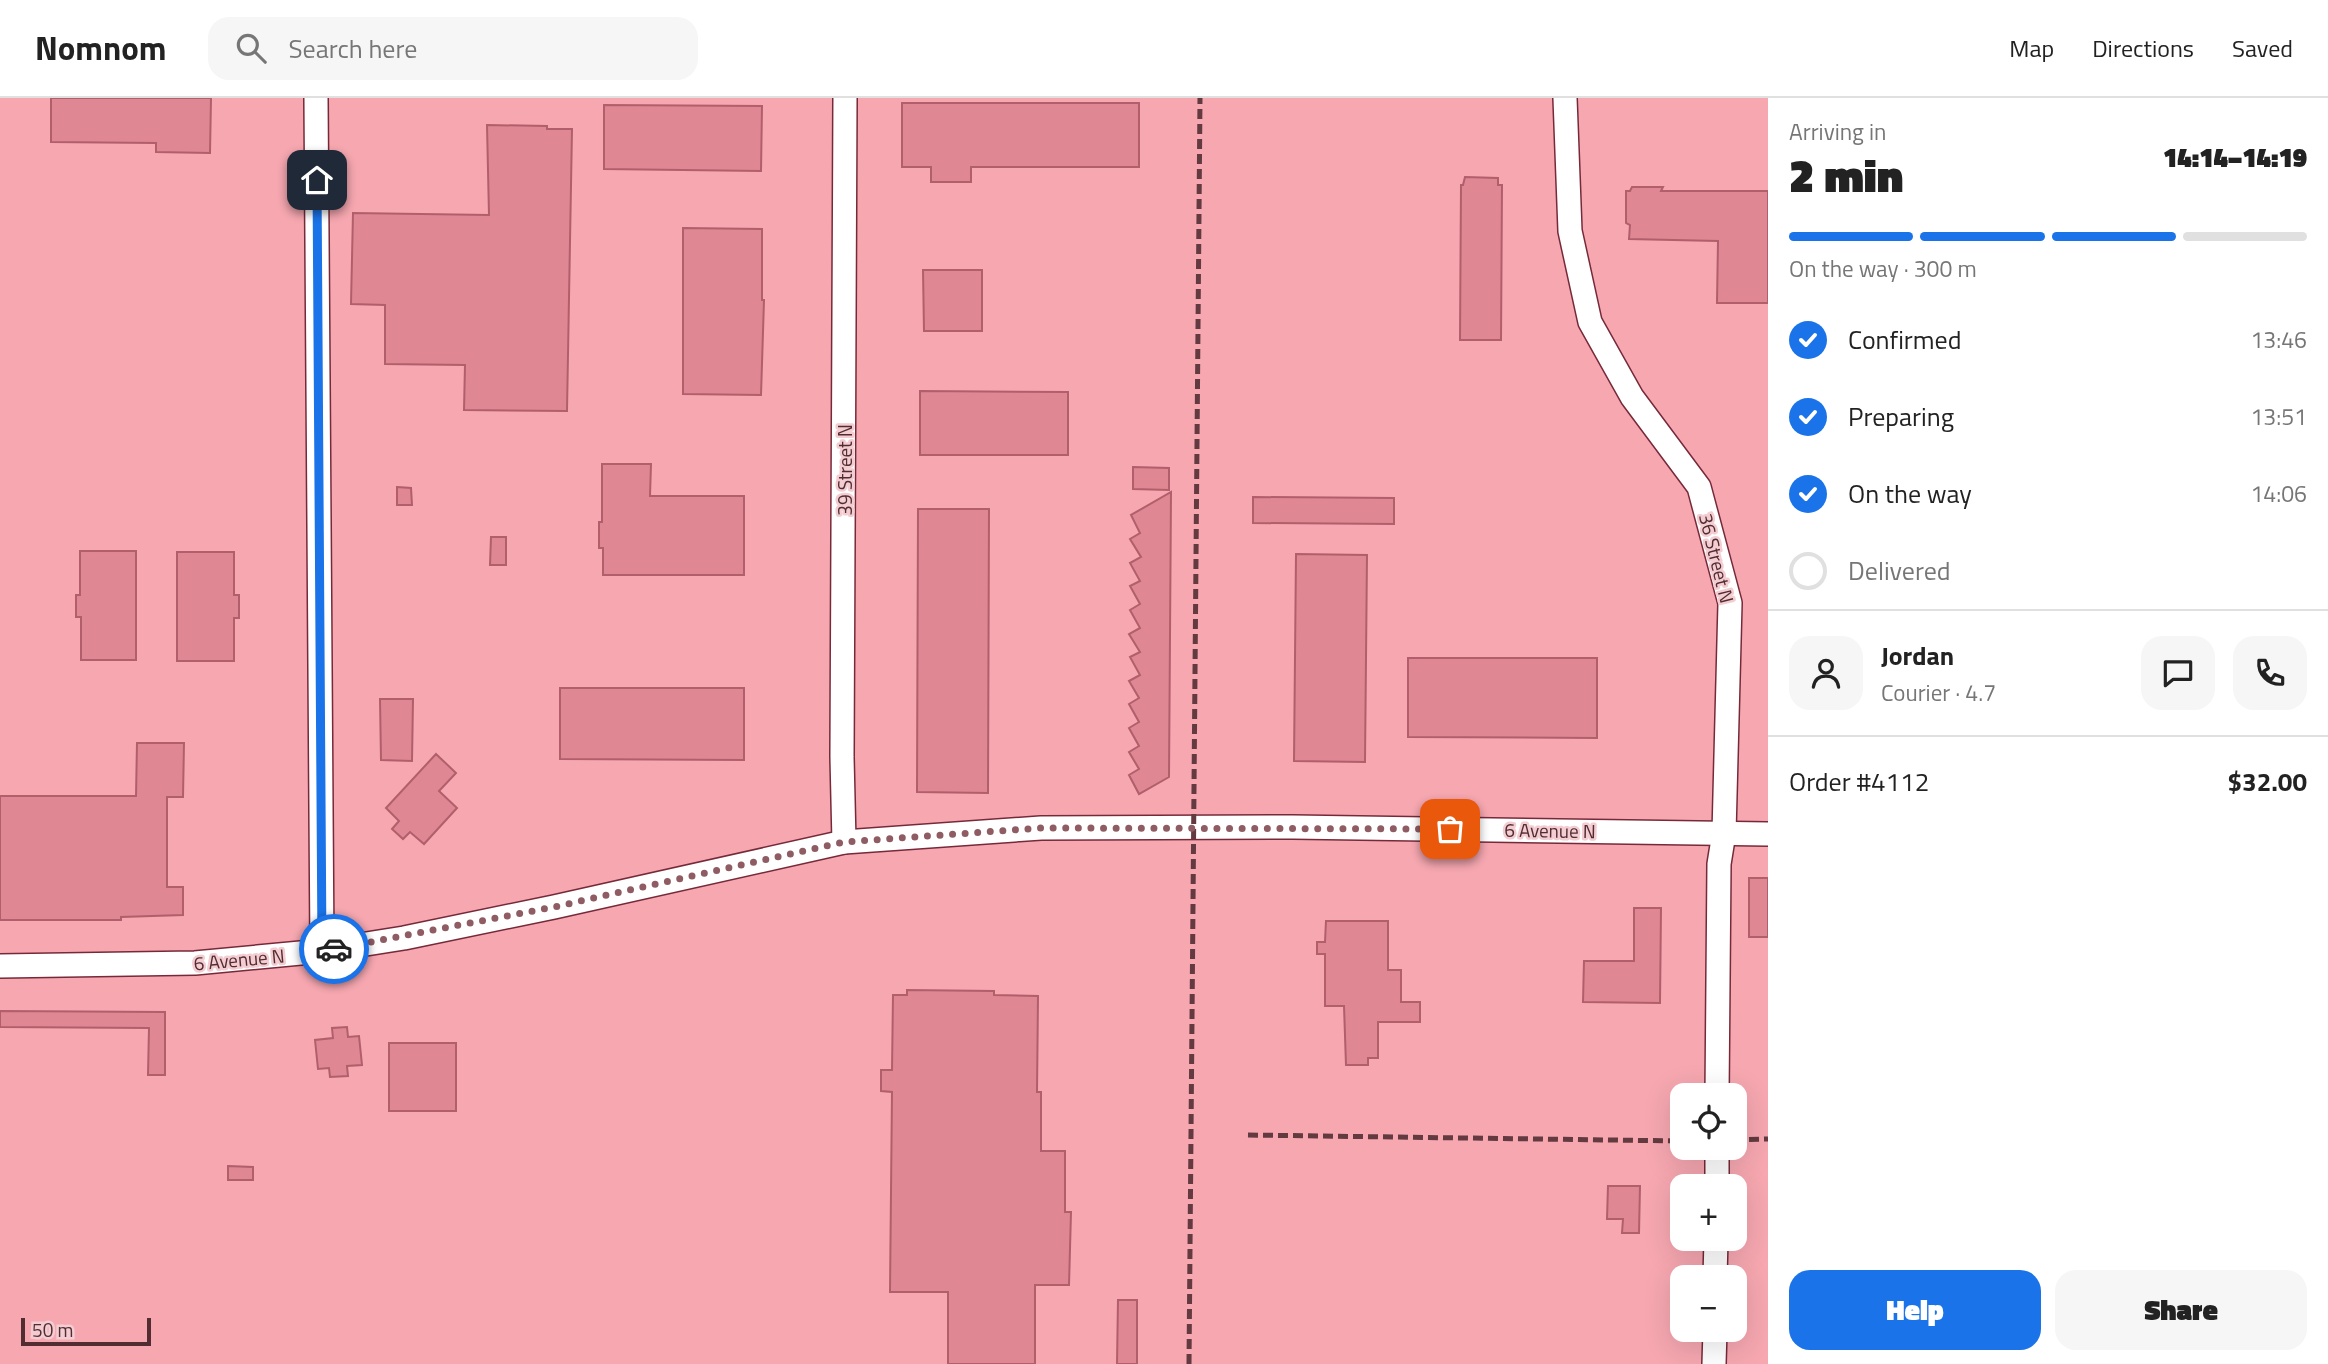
<!DOCTYPE html>
<html lang="en">
<head>
<meta charset="utf-8">
<style>
  :root { --surface:#fff; --page:#f6f6f6; --text:#222; --muted:#767676; --line:#e0e0e0; --accent:#1a73e8 }
  body { margin:0; font-family:"Titillium Web",sans-serif; background:var(--page); color:var(--text); height:100vh; display:flex; flex-direction:column; font-size:26px; white-space:nowrap }
  * { box-sizing:border-box; margin:0 }
  p { font-size:23px; color:var(--muted) }
  .icon { flex:none; width:38px; height:38px; fill:none; stroke:currentColor; stroke-width:2; stroke-linecap:round; stroke-linejoin:round }
  .map { position:relative; flex:1; overflow:hidden }
  .drawer { display:flex; flex-direction:column; background:var(--surface); width:560px }
  .drawer>* { flex:none }
  .fabs { position:absolute; left:1670px; top:985px; display:grid; gap:14px }
  .fabs a { display:grid; place-items:center; width:77px; height:77px; border-radius:14px; background:var(--surface); box-shadow:0 7px 28px #0002; font-size:35px }
  .scale { position:absolute; left:21px; bottom:18px; width:130px; box-sizing:border-box; padding-left:7px; border:4px solid #512c31; border-top:0; font-size:19px; line-height:24px; white-space:nowrap; color:#512c31; -webkit-text-stroke:5px #f3cdd1; paint-order:stroke }
  .pin { position:absolute; display:grid; place-items:center; width:60px; height:60px; color:#fff; margin:-30px; border-radius:14px; box-shadow:0 4px 10px #0006 }
  .courier { position:absolute; display:grid; place-items:center; width:70px; height:70px; margin:-35px; border:5px solid #1a73e8; border-radius:50%; background:#fff; color:#222; box-shadow:0 2px 9px #0007 }
  .overview em { font-style:normal; font-weight:800 }
  .overview div { display:flex; flex-direction:column-reverse }
  .overview { display:flex; align-items:center; justify-content:space-between; height:119px; padding:0 21px }
  h1 { font-size:46px; font-weight:800; line-height:52px }
  .bar { display:grid; grid-template-columns:repeat(4,1fr); gap:10px 7px; align-content:center; height:84px; padding:0 21px }
  .bar i { height:9px; border-radius:5px; background:var(--line) }
  .bar .on { background:var(--accent) }
  .bar p { grid-column:span 4 }
  .line { display:flex; align-items:center; gap:18px; padding:0 21px; border-top:2px solid var(--line) }
  .line div { flex:1 }
  .round { display:grid; place-items:center; flex:none; width:74px; height:74px; border-radius:21px; background:var(--page) }
  ol { padding:0 21px; list-style:none }
  li { display:flex; align-items:center; gap:21px; height:77px }
  li p { margin-inline-start:auto }
  li .icon { padding:7px; border-radius:50%; background:var(--accent); color:#fff; stroke-width:4 }
  li:last-child { color:var(--muted) }
  li i { width:38px; height:38px; border:4px solid var(--line); border-radius:50% }
  .action { display:flex; gap:14px; margin-top:auto; padding:14px 21px }
  .action a { flex:1; height:80px; border-radius:21px; background:var(--accent); color:#fff; font-size:28px; font-weight:800; line-height:80px; text-align:center }
  .action a+a { background:var(--page); color:var(--text) }
  header { display:flex; align-items:center; gap:42px; box-sizing:border-box; height:98px; padding:0 35px; background:var(--surface); border-bottom:2px solid var(--line) }
  header strong { font-size:33px }
  nav { display:flex; gap:38px; margin-inline-start:auto; font-size:24px }
  .search { width:490px; height:63px; background:var(--page); display:flex; align-items:center; gap:18px; box-sizing:border-box; padding:0 24px; border-radius:21px; color:var(--muted); font-size:26px }
  main { display:flex; flex:1; min-height:0 }
  .map>svg:first-child { display:block }
</style>
</head>
<body>
<header>
<strong>Nomnom</strong>
<div class="search"><svg class="icon" aria-label="search" viewBox="0 0 24 24"><circle cx="10" cy="10" r="6"/><path d="M15 15l6 6"/></svg>Search here</div>
<nav><a>Map</a><a>Directions</a><a>Saved</a></nav>
</header>
<main>
<div class="map">
<svg width="1768" height="1266" viewBox="0 0 1768 1266">
  <rect width="100%" height="100%" fill="#feb5bd"/>
  <path fill="#f6a7b0" fill-rule="evenodd" d="M0 0H1768V1266H0ZM1682 998H1734V1050H1682ZM1682 1088H1734V1141H1682ZM1682 1180H1734V1232H1682Z"/>
  <g fill="#df8894" stroke="#b15f6b" stroke-width="2">
    <path d="M51 0H211L210 55 156 54V45L51 44Z"/>
    <path d="M902 5H1139V69H971V84H931V69H902Z"/>
    <path d="M604 7 762 8 761 73 604 71Z"/>
    <path d="M487 27 547 28V31H572L567 313 464 312 465 267 385 266V207L351 206 353 115 489 117Z"/>
    <path d="M1465 79 1498 80V87H1502L1501 242H1460L1461 87H1463Z"/>
    <path d="M1632 89H1663L1661 93H1768V205H1717L1718 143 1629 141 1630 127 1626 125V93H1630Z"/>
    <path d="M683 130 762 131V202H764L761 297 683 296Z"/>
    <path d="M923 172H982V233H924Z"/>
    <path d="M920 293 1068 294V357H920Z"/>
    <path d="M602 366H651L650 398H744V477H603V450H599V424H602Z"/>
    <path d="M1133 369 1169 370V392L1133 391Z"/>
    <path d="M397 389 411 390 412 407H397Z"/>
    <path d="M1171 394 1169 679 1139 696 1129 677 1139 671 1129 654 1139 648 1129 630 1139 624 1129 606 1139 600 1129 583 1140 577 1130 559 1140 554 1129 536 1140 530 1130 512 1140 506 1130 488 1140 483 1130 465 1141 459 1130 441 1140 435 1131 417Z"/>
    <path d="M1253 399 1394 400V426L1253 425Z"/>
    <path d="M918 411H989L988 695 917 694Z"/>
    <path d="M491 439H506V467H490Z"/>
    <path d="M80 453H136V562H81V519H76V497H80Z"/>
    <path d="M177 454H234V497H239V520H234V563H177Z"/>
    <path d="M1296 456 1367 457 1365 664 1294 663Z"/>
    <path d="M1408 560H1597V640L1408 639Z"/>
    <path d="M560 590H744V662L560 661Z"/>
    <path d="M380 601H413L412 663 381 662Z"/>
    <path d="M137 645H184L183 699H167V789H183V817L121 819V822H0V698H136Z"/>
    <path d="M436 656 456 675 439 693 457 710 424 746 410 734 403 741 392 731 399 723 386 710Z"/>
    <rect x="1749" y="780" width="19" height="59"/>
    <path d="M1634 810H1661L1660 905 1583 904 1584 863H1634Z"/>
    <path d="M1326 823H1388V872H1401V904H1420V924H1378V960H1368V967H1346L1344 908H1325V856H1317V844H1325Z"/>
    <path d="M907 892 994 893V897L1038 898 1037 994H1041V1053H1065V1114H1071L1069 1187H1035V1266H948V1194H890L892 994 881 993V972H892L893 897H907Z"/>
    <path d="M0 913 165 914V977H148L149 930 0 929Z"/>
    <path d="M347 929 348 939 359 938 362 967 347 968 348 978 330 979 329 970 318 971 315 942 333 940 332 930Z"/>
    <rect x="389" y="945" width="67" height="68"/>
    <path d="M228 1068 253 1069V1082H228Z"/>
    <path d="M1608 1088H1640L1639 1135H1622L1623 1121H1607Z"/>
    <path d="M1118 1202H1137V1266H1117Z"/>
  </g>
  <g fill="none" stroke-linecap="round" stroke-linejoin="round">
    <g stroke="#762a39" stroke-width="26">
      <g id="minor">
        <path d="M316 0 322 853"/>
        <path d="M1565 0 1570 133 1590 224 1632 299 1699 389 1730 505 1724 735 1719 766 1717 998"/>
        <path d="M844 744 842 659 845 0"/>
        <path d="M0 868 195 865 322 853 404 840 554 809 844 744 1041 730 1293 729 1768 736"/>
        <path d="M1717 1088V1050"/>
        <path d="M1715 1180 1716 1141"/>
        <path d="M1714 1266 1715 1232"/>
      </g>
    </g>
    <use href="#minor" stroke="#fff" stroke-width="23"/>
    <g stroke="#633a40" stroke-width="5" stroke-dasharray="10 5" stroke-linecap="butt">
      <path d="M1248 1037 1682 1043"/>
      <path d="M1734 1042 1768 1041"/>
      <path d="M1189 1266 1200 0"/>
    </g>
  </g>
  <g fill="none" stroke-linecap="round" stroke-linejoin="round">
    <path stroke="#8e5c62" stroke-width="7" stroke-dasharray="0 12.6" d="M334 851 554 809 844 744 1041 730 1450 731"/>
    <path stroke="#1a73e8" stroke-width="9" d="M317 82 322 853 334 851"/>
  </g>
  <g text-anchor="middle" dominant-baseline="central" stroke-width="5" stroke-linejoin="round" paint-order="stroke">
    <g font-size="19" fill="#512c31" stroke="#f3cdd1">
      <text transform="translate(844 372) rotate(-90)">39 Street N</text>
      <text transform="translate(1717 460) rotate(76)">36 Street N</text>
      <text transform="translate(1550 732) rotate(1)">6 Avenue N</text>
      <text transform="translate(239 861) rotate(-5)">6 Avenue N</text>
    </g>
  </g>
</svg>
<div class="fabs">
<a><svg class="icon" aria-label="locate" viewBox="0 0 24 24"><circle cx="12" cy="12" r="6"/><path d="M12 2v4M12 18v4M2 12h4M18 12h4"/></svg></a>
<a>+</a>
<a>−</a>
</div>
<div class="scale">50 m</div>
<div class="pin" style="left:1450px;top:731px;background:#ea580c"><svg class="icon" aria-label="bag" viewBox="0 0 24 24"><path d="M5 8h14l-1 12H6zM9 8a3 3 0 0 1 6 0"/></svg></div>
<div class="pin" style="left:317px;top:82px;background:#1f2937"><svg class="icon" aria-label="home" viewBox="0 0 24 24"><path d="M3 11l9-7 9 7M6 9v11h12V9"/></svg></div>
<div class="courier" style="left:334px;top:851px"><svg class="icon" aria-label="car" viewBox="0 0 24 24"><path d="M5 17H2v-5l4-1 3-4h7l3 4 3 1v5h-3M9 17h6M6 11h13"/><circle cx="7" cy="17" r="2"/><circle cx="17" cy="17" r="2"/></svg></div>
</div>
<section class="drawer">
<div class="overview"><div><h1>2 min</h1><p>Arriving in</p></div><em>14:14–14:19</em></div>
<div class="bar"><i class="on"></i><i class="on"></i><i class="on"></i><i></i><p>On the way · 300 m</p></div>
<ol>
<li><svg class="icon" aria-label="check" viewBox="0 0 24 24"><path d="M5 12l5 5 9-10"/></svg>Confirmed<p>13:46</p></li>
<li><svg class="icon" aria-label="check" viewBox="0 0 24 24"><path d="M5 12l5 5 9-10"/></svg>Preparing<p>13:51</p></li>
<li><svg class="icon" aria-label="check" viewBox="0 0 24 24"><path d="M5 12l5 5 9-10"/></svg>On the way<p>14:06</p></li>
<li><i></i>Delivered</li>
</ol>
<div class="line" style="height:126px"><a class="round"><svg class="icon" aria-label="person" viewBox="0 0 24 24"><circle cx="12" cy="8" r="4"/><path d="M4 21q1-7 8-7t8 7"/></svg></a><div><b>Jordan</b><p>Courier · 4.7</p></div><a class="round"><svg class="icon" aria-label="chat" viewBox="0 0 24 24"><path d="M4 5h16v11H9l-5 4z"/></svg></a><a class="round"><svg class="icon" aria-label="phone" viewBox="0 0 24 24"><path d="M5 4h4l2 5-3 2q2 4 5 5l2-3 5 2v4C11 20 4 13 5 4z"/></svg></a></div>
<div class="line" style="height:91px"><div>Order #4112</div><b>$32.00</b></div>
<div class="action"><a>Help</a><a>Share</a></div>
</section>
</main>
</body>
</html>
